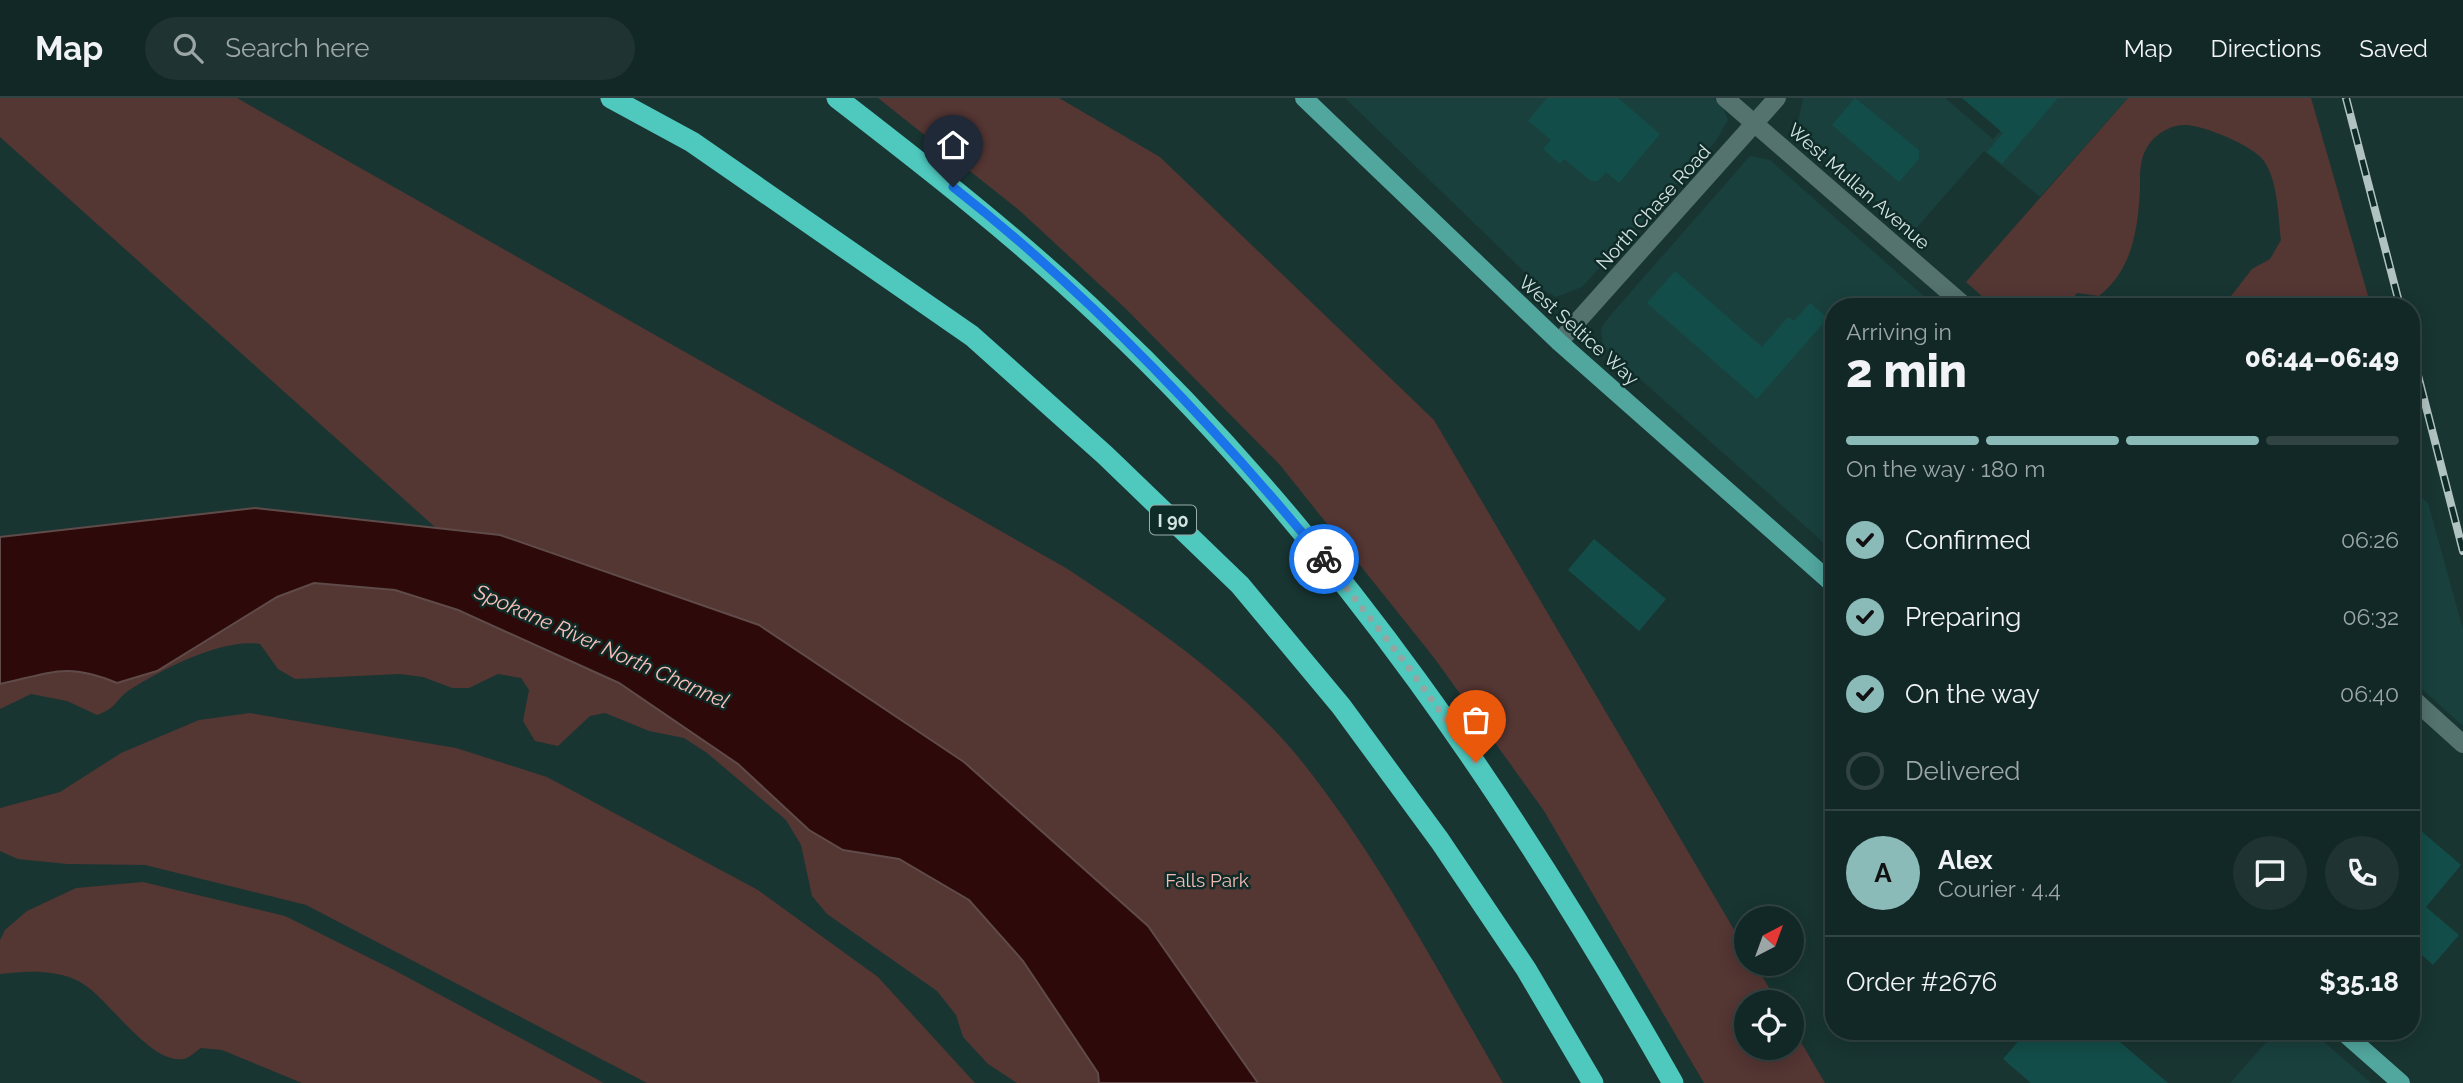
<!DOCTYPE html>
<html lang="en">
<head>
<meta charset="utf-8">
<style>
  :root { --surface:#122826; --page:#1f3432; --text:#f1f3f6; --muted:#9ca6a7; --line:#314443; --accent:#8bbbb9 }
  body { margin:0; font-family:Raleway,sans-serif; background:var(--page); color:var(--text); height:100vh; display:flex; flex-direction:column; font-size:26px; white-space:nowrap }
  * { box-sizing:border-box; margin:0 }
  p { font-size:23px; color:var(--muted) }
  .icon { flex:none; width:38px; height:38px; fill:none; stroke:currentColor; stroke-width:2; stroke-linecap:round; stroke-linejoin:round }
  .map { position:relative; flex:1; overflow:hidden }
  .drawer { position:absolute; left:1825px; top:200px; width:595px; height:742px; display:flex; flex-direction:column; background:var(--surface); border-radius:28px; box-shadow:0 4px 18px #0003,0 0 0 2px var(--line) }
  .drawer>* { flex:none }
  .needle { width:46px; rotate:41deg }
  .buttons { position:absolute; left:1734px; top:808px; display:grid; gap:14px }
  .buttons a { display:grid; place-items:center; width:70px; height:70px; border-radius:50%; background:var(--surface); box-shadow:0 4px 18px #0003,0 0 0 2px var(--line); font-size:35px }
  .pin { position:absolute; display:grid; place-items:center; width:60px; height:60px; color:#fff; margin:-72px -30px; border-radius:50% 50% 50% 0; rotate:-45deg; box-shadow:0 0 7px #0007 }
  .pin .icon { rotate:45deg }
  .courier { position:absolute; display:grid; place-items:center; width:70px; height:70px; margin:-35px; border:5px solid #1a73e8; border-radius:50%; background:#fff; color:#222; box-shadow:0 2px 9px #0007 }
  .headline em { font-style:normal; font-weight:800 }
  .headline div { display:flex; flex-direction:column-reverse }
  .headline { display:flex; align-items:center; justify-content:space-between; height:119px; padding:0 21px }
  h1 { font-size:46px; font-weight:800; line-height:52px }
  .bar { display:grid; grid-template-columns:repeat(4,1fr); gap:10px 7px; align-content:center; height:84px; padding:0 21px }
  .bar i { height:9px; border-radius:5px; background:var(--line) }
  .bar .on { background:var(--accent) }
  .bar p { grid-column:span 4 }
  .line { display:flex; align-items:center; gap:18px; padding:0 21px; border-top:2px solid var(--line) }
  .line div { flex:1 }
  .round { display:grid; place-items:center; flex:none; width:74px; height:74px; border-radius:37px; background:var(--page) }
  ol { padding:0 21px; list-style:none }
  li { display:flex; align-items:center; gap:21px; height:77px }
  li p { margin-inline-start:auto }
  li .icon { padding:7px; border-radius:50%; background:var(--accent); color:#111; stroke-width:4 }
  li:last-child { color:var(--muted) }
  li i { width:38px; height:38px; border:4px solid var(--line); border-radius:50% }
  header { display:flex; align-items:center; gap:42px; box-sizing:border-box; height:98px; padding:0 35px; background:var(--surface); border-bottom:2px solid var(--line) }
  header strong { font-size:33px }
  nav { display:flex; gap:38px; margin-inline-start:auto; font-size:24px }
  .search { width:490px; height:63px; background:var(--page); display:flex; align-items:center; gap:18px; box-sizing:border-box; padding:0 24px; border-radius:38px; color:var(--muted); font-size:26px }
  .map>svg:first-child { display:block }
</style>
</head>
<body>
<header>
<strong>Map</strong>
<div class="search"><svg class="icon" aria-label="search" viewBox="0 0 24 24"><circle cx="10" cy="10" r="6"/><path d="M15 15l6 6"/></svg>Search here</div>
<nav><a>Map</a><a>Directions</a><a>Saved</a></nav>
</header>
<div class="map">
<svg width="2463" height="985" viewBox="0 0 2463 985">
  <rect width="100%" height="100%" fill="#183532"/>
  <g fill="#19403d">
    <path d="M1345 0H1714L1722 7 1728 22 1716 43 1582 189 1556 199 1542 191Z"/>
    <path d="M1803 0H1945L1993 41 2029 0H2128L2040 99 1984 53 1911 136 1840 68 1802 36 1798 24Z"/>
    <path d="M1750 58 1770 62 1935 208H1834V454L1603 248 1601 231 1608 220Z"/>
    <path d="M2412 391 2428 405 2463 531V628L2412 582Z"/>
    <path d="M2276 933H2312L2371 985H2230Z"/>
  </g>
  <g fill="#543633">
    <path d="M0 0H237L1066 470C1151 526 1238 584 1303 665 1381 763 1440 877 1503 985H1258L1148 828 759 527 500 437 436 430 0 39Z"/>
    <path d="M878 0H1059L1160 59 1434 322 1746 852V866H1755L1778 905H1746V950H1792V929L1825 985H1704L1544 713 1435 561 1280 367 1126 211 1019 112Z"/>
    <path d="M2128 0H2311L2371 208H2209L2228 202 2252 171 2270 161 2281 142C2278 118 2278 83 2264 63 2254 48 2205 28 2187 27 2173 26 2158 34 2150 45 2139 59 2140 75 2140 91 2138 132 2132 172 2099 198L2077 195 2068 208H1993L1966 184Z"/>
    <path d="M314 485 395 492 458 512 619 585 738 666 809 732 843 752 899 761 969 802 1023 863 1098 975 1099 985H1017L988 966 963 939 956 917 937 893 827 816 812 798 801 747 786 722 707 655 684 640 649 633 605 615 590 618 558 648 535 643 523 623 529 592 521 580 498 576 469 590H452L423 579 400 576 295 581 278 571 260 546C222 540 163 571 131 591 115 601 119 609 97 617L67 603 31 596 0 611V586C51 575 66 564 117 585L277 499Z"/>
    <path d="M250 615 456 650 547 679 758 792 878 879 975 985H647L306 807 145 767 67 766 18 761 0 753V710L60 694 121 655 199 622Z"/>
    <path d="M143 784 285 818 394 872 604 985H302L222 952 201 950C195 954 189 960 183 961 149 966 108 899 80 884 56 871 26 873 0 876V842L5 832 27 813 76 790Z"/>
  </g>
  <path fill="#2d0a09" stroke="#5f4b4a" stroke-width="2" d="M255 410 500 437 759 527 964 664 1148 828 1258 985H1099L1098 975 1023 863 969 802 899 761 843 752 809 732 738 666 619 585 458 512 395 492 314 485 277 499 157 573 117 585C66 564 51 575 0 586V439Z"/>
  <g fill="#134d49">
    <path d="M1547 0H1618L1660 36 1619 85 1606 74 1598 83H1591L1564 61 1560 66 1543 51 1551 42 1528 23Z"/>
    <path d="M1855 0 1919 52V61L1899 84 1832 27Z"/>
    <path d="M1962 0H2058L2002 66 1987 54 2003 35Z"/>
    <path d="M1675 173 1762 249 1788 219 1794 223 1810 205 1828 220 1757 301 1647 205Z"/>
    <path d="M1594 441 1666 501 1639 533 1568 472Z"/>
    <path d="M2412 725 2461 767 2426 809 2459 837 2433 867 2412 848Z"/>
    <path d="M2027 933H2107L2168 985H2031L2003 961Z"/>
  </g>
  <g fill="none" stroke-linecap="round" stroke-linejoin="round">
    <g stroke="#54726e" stroke-width="18">
      <path d="M1725 0 1965 208"/>
      <path d="M1559 244 1777 0"/>
      <path d="M2412 600 2463 646"/>
    </g>
    <g stroke="#51a69e" stroke-width="18">
      <path d="M1304 0 1559 244 1834 487"/>
      <path d="M2342 933 2401 985"/>
    </g>
    <g stroke="#4fc8be" stroke-width="21">
      <path d="M611 0 692 44 972 238 1105 357 1240 487 1341 608 1440 743 1526 871 1593 985"/>
      <path d="M837 0C929 71 1020 142 1104 222 1337 442 1516 708 1673 985"/>
    </g>
    <g stroke="#b1c3c1" stroke-width="8">
      <g id="rail">
        <path d="M2346 0 2400 208"/>
        <path d="M2412 254 2463 453"/>
      </g>
    </g>
    <use href="#rail" stroke="#0e2b28" stroke-width="5" stroke-dasharray="16" stroke-linecap="butt"/>
  </g>
  <g fill="none" stroke-linecap="round" stroke-linejoin="round">
    <path stroke="#92a6a4" stroke-width="7" stroke-dasharray="0 12.6" d="M1324 461 1409 570 1476 664"/>
    <path stroke="#1a73e8" stroke-width="9" d="M953 89C1090 196 1213 326 1324 461"/>
  </g>
  <g text-anchor="middle" dominant-baseline="central" stroke-width="5" stroke-linejoin="round" paint-order="stroke">
    <rect fill="#0e2b28" stroke="#98acaa" stroke-width="2" x="1150" y="407.5" width="46" height="29" rx="5"/>
    <g font-size="18" font-weight="bold" fill="#d3e3e1">
      <text x="1173" y="422">I 90</text>
    </g>
    <g font-size="19" fill="#d3e3e1" stroke="#0e2b28">
      <text transform="translate(1859 88) rotate(41)">West Mullan Avenue</text>
      <text transform="translate(1653 109) rotate(-48)">North Chase Road</text>
      <text transform="translate(1579 232) rotate(42)">West Seltice Way</text>
    </g>
    <g font-size="19" fill="#f6bab3" stroke="#0e2b28">
      <text x="1207" y="782">Falls Park</text>
    </g>
    <g font-size="21" font-style="italic" fill="#fcc0b9" stroke="#0e2b28">
      <text transform="translate(602 548) rotate(24)">Spokane River North Channel</text>
    </g>
  </g>
</svg>
<div class="buttons">
<a><svg class="needle" viewBox="-14 -14 28 28"><path d="M0-13l5 13h-10z" fill="#e53935"/><path d="M0 13l5-13h-10z" fill="#9ca6a7"/></svg></a>
<a><svg class="icon" aria-label="locate" viewBox="0 0 24 24"><circle cx="12" cy="12" r="6"/><path d="M12 2v4M12 18v4M2 12h4M18 12h4"/></svg></a>
</div>
<div class="pin" style="left:1476px;top:664px;background:#ea580c"><svg class="icon" aria-label="bag" viewBox="0 0 24 24"><path d="M5 8h14l-1 12H6zM9 8a3 3 0 0 1 6 0"/></svg></div>
<div class="pin" style="left:953px;top:89px;background:#1f2937"><svg class="icon" aria-label="home" viewBox="0 0 24 24"><path d="M3 11l9-7 9 7M6 9v11h12V9"/></svg></div>
<div class="courier" style="left:1324px;top:461px"><svg class="icon" aria-label="bike" viewBox="0 0 24 24"><circle cx="6" cy="16" r="4"/><circle cx="18" cy="16" r="4"/><path d="M6 16l4-8h5l3 8M10 8l3 8H6M13 5h3"/></svg></div>
<section class="drawer">
<div class="headline"><div><h1>2 min</h1><p>Arriving in</p></div><em>06:44–06:49</em></div>
<div class="bar"><i class="on"></i><i class="on"></i><i class="on"></i><i></i><p>On the way · 180 m</p></div>
<ol>
<li><svg class="icon" aria-label="check" viewBox="0 0 24 24"><path d="M5 12l5 5 9-10"/></svg>Confirmed<p>06:26</p></li>
<li><svg class="icon" aria-label="check" viewBox="0 0 24 24"><path d="M5 12l5 5 9-10"/></svg>Preparing<p>06:32</p></li>
<li><svg class="icon" aria-label="check" viewBox="0 0 24 24"><path d="M5 12l5 5 9-10"/></svg>On the way<p>06:40</p></li>
<li><i></i>Delivered</li>
</ol>
<div class="line" style="height:126px"><b class="round" style="background:var(--accent);color:#111">A</b><div><b>Alex</b><p>Courier · 4.4</p></div><a class="round"><svg class="icon" aria-label="chat" viewBox="0 0 24 24"><path d="M4 5h16v11H9l-5 4z"/></svg></a><a class="round"><svg class="icon" aria-label="phone" viewBox="0 0 24 24"><path d="M5 4h4l2 5-3 2q2 4 5 5l2-3 5 2v4C11 20 4 13 5 4z"/></svg></a></div>
<div class="line" style="height:91px"><div>Order #2676</div><b>$35.18</b></div>
</section>
</div>
</body>
</html>
